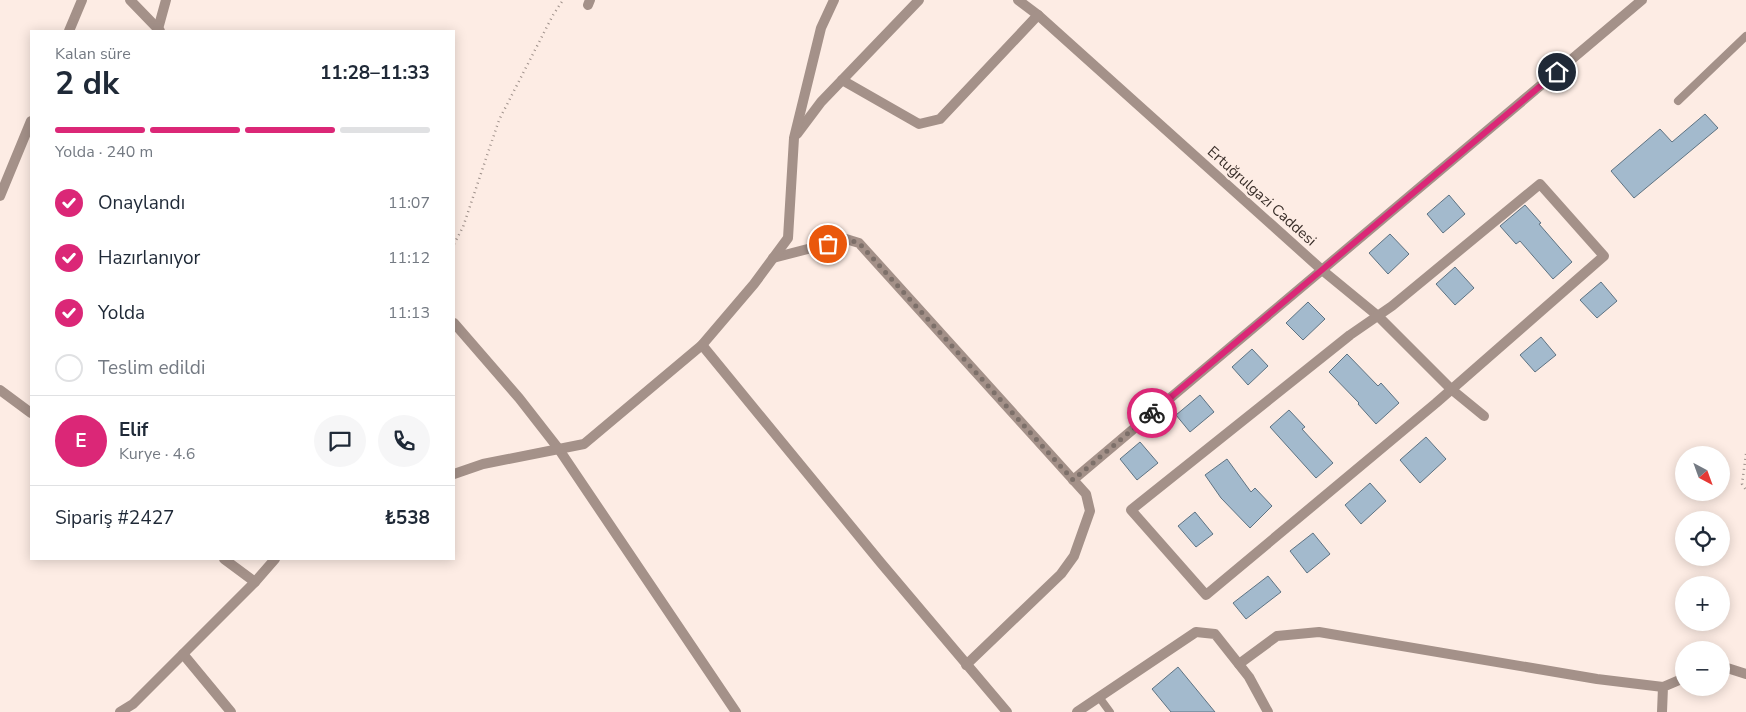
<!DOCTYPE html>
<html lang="tr">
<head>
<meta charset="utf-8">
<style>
  :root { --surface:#fff; --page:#f6f6f7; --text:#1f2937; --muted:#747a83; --line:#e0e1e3; --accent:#db2777 }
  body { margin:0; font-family:"Nunito Sans",sans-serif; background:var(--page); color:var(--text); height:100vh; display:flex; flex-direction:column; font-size:19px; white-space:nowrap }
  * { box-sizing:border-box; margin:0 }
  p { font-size:16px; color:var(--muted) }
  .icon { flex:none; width:28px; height:28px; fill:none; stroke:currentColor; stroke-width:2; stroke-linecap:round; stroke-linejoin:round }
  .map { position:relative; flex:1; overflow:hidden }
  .panel { position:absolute; left:30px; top:30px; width:425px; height:530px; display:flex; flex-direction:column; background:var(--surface); border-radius:0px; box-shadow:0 2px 12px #0003 }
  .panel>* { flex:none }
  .needle { width:32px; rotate:139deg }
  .tools { position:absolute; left:1675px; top:446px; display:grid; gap:10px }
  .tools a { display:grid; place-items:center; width:55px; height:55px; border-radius:50%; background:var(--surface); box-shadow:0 2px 12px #0003; font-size:25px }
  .pin { position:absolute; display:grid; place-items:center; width:42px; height:42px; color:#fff; margin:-21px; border:2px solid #fff; border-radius:50%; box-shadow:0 1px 5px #0007 }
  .courier { position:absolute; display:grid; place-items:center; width:50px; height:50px; margin:-25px; border:4px solid #db2777; border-radius:50%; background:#fff; color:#222; box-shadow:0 1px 6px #0007 }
  .headline em { font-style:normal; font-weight:700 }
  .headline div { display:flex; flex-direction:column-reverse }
  .headline { display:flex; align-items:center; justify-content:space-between; height:85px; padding:0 25px }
  h1 { font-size:32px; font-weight:700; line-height:38px }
  .bar { display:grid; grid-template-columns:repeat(4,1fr); gap:8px 5px; align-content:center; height:60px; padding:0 25px }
  .bar i { height:6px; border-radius:4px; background:var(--line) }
  .bar .active { background:var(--accent) }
  .bar p { grid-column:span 4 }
  .line { display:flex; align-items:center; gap:12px; padding:0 25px; border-top:1px solid var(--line) }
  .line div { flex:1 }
  .round { display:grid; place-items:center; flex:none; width:52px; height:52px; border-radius:26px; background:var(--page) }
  ol { padding:0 25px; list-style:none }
  li { display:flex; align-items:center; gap:15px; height:55px }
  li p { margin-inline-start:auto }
  li .icon { padding:5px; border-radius:50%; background:var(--accent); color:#fff; stroke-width:4 }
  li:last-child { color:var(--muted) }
  li i { width:28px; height:28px; border:2px solid var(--line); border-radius:50% }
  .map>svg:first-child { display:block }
</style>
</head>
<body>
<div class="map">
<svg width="1746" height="712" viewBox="0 0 1746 712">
  <rect width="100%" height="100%" fill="#fdece4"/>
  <g fill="#a3bacd" stroke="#5e7383">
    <path d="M1705 114 1718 128 1634 198 1611 171 1660 129 1672 142Z"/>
    <path d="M1449 195 1465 214 1443 233 1427 214Z"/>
    <path d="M1525 205 1541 223 1539 224 1572 262 1553 279 1520 241 1516 244 1500 226Z"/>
    <path d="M1390 234 1409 254 1388 274 1369 253Z"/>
    <path d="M1455 267 1474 288 1455 305 1436 284Z"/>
    <path d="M1601 282 1617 301 1597 318 1580 300Z"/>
    <path d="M1308 302 1325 319 1303 340 1286 323Z"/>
    <path d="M1541 337 1556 355 1535 372 1520 355Z"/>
    <path d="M1252 349 1268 366 1248 385 1232 367Z"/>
    <path d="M1347 354 1378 386 1381 383 1399 403 1376 424 1358 404 1359 403 1329 372Z"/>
    <path d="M1200 395 1214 412 1190 432 1176 415Z"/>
    <path d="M1289 410 1305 427 1302 429 1333 463 1316 478 1270 427Z"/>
    <path d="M1426 437 1446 459 1420 483 1400 460Z"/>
    <path d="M1140 442 1158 463 1137 480 1120 459Z"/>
    <path d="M1227 459 1251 492 1255 488 1272 506 1250 528 1221 498 1205 475Z"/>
    <path d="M1370 483 1386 501 1361 524 1345 505Z"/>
    <path d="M1195 512 1213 534 1196 547 1178 526Z"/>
    <path d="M1313 533 1330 554 1307 573 1290 551Z"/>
    <path d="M1268 576 1281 592 1246 619 1233 603Z"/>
    <path d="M1178 667 1215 712H1171L1152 689Z"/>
  </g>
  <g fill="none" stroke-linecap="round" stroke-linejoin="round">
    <g stroke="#9e908a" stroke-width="2.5" stroke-dasharray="1 4" stroke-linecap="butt">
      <path d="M454 244 463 227 499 120 553 15 563 0"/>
      <path d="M1746 454 1742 484 1746 490"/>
    </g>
    <g stroke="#a49189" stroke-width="8">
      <path d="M1678 101 1746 36"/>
      <path d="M1099 697 1110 712"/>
    </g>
    <g stroke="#a49189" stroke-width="10">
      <path d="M130 0 160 31"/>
      <path d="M1018 0 1038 15 1322 270 1378 316 1451 389 1484 416"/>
      <path d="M588 5 590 0"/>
      <path d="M158 29 166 0"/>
      <path d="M69 31 82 0"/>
      <path d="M842 80 919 124 940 119 1038 15"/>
      <path d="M797 134 821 102 919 0"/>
      <path d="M1540 184 1604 256 1436 403 1206 595 1131 510 1350 335 1392 306Z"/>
      <path d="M0 196 31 121"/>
      <path d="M773 258 846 239 859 243 1086 494 1090 511 1074 556 1061 574 966 665"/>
      <path d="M454 323 519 398 558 448 736 712"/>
      <path d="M702 345 881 563 1007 712"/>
      <path d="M0 390 31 413"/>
      <path d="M454 474 483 464 584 444 702 345 754 284 788 238 794 138 821 28 834 0"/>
      <path d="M1073 480 1642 0"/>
      <path d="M224 559 255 582"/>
      <path d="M183 654 231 712"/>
      <path d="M1239 664 1277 636 1319 632 1597 679 1663 687"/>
      <path d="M1721 666 1746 674"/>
      <path d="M120 712 133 704 255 582 275 559"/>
      <path d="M1077 712 1196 632 1215 634 1249 677 1268 712"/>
      <path d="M1662 712 1663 687 1684 678"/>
    </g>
  </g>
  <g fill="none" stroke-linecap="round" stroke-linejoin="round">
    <path stroke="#7d706a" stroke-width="5" stroke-dasharray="0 9" d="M828 244 846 239 859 243 1073 480 1152 413"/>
    <path stroke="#db2777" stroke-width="6" d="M1152 413 1557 72"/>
  </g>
  <g text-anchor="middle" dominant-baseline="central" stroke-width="5" stroke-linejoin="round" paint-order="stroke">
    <g font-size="15" fill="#382d28" stroke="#fdece4">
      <text transform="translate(1262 196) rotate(42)">Ertuğrulgazi Caddesi</text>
    </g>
  </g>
</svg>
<div class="tools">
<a><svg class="needle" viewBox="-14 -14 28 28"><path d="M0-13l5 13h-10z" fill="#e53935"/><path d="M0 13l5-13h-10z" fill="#747a83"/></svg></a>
<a><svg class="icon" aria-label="locate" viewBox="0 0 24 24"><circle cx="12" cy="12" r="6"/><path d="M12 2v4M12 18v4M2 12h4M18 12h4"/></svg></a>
<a>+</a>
<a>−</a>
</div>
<div class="pin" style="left:828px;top:244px;background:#ea580c"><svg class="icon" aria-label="bag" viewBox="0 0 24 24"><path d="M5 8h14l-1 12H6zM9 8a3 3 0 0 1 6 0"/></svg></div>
<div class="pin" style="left:1557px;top:72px;background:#1f2937"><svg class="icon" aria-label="home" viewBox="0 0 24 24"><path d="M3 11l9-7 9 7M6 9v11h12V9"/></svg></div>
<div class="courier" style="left:1152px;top:413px"><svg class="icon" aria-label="bike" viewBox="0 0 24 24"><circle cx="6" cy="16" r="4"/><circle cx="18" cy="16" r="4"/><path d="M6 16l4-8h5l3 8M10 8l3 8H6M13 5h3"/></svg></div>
<section class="panel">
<div class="headline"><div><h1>2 dk</h1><p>Kalan süre</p></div><em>11:28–11:33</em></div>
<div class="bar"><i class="active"></i><i class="active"></i><i class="active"></i><i></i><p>Yolda · 240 m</p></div>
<ol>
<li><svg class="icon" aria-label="check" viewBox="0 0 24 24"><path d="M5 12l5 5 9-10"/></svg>Onaylandı<p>11:07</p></li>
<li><svg class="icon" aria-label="check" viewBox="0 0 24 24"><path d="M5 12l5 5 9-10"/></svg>Hazırlanıyor<p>11:12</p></li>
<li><svg class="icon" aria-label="check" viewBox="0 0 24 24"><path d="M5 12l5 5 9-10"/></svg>Yolda<p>11:13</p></li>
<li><i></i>Teslim edildi</li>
</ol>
<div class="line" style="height:90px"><b class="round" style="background:var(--accent);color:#fff">E</b><div><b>Elif</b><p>Kurye · 4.6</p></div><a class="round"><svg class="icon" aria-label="chat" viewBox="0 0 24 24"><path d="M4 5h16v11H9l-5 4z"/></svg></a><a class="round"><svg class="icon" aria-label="phone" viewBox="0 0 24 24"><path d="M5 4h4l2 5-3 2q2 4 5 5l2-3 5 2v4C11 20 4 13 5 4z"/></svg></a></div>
<div class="line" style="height:65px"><div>Sipariş #2427</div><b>₺538</b></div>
</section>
</div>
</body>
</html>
